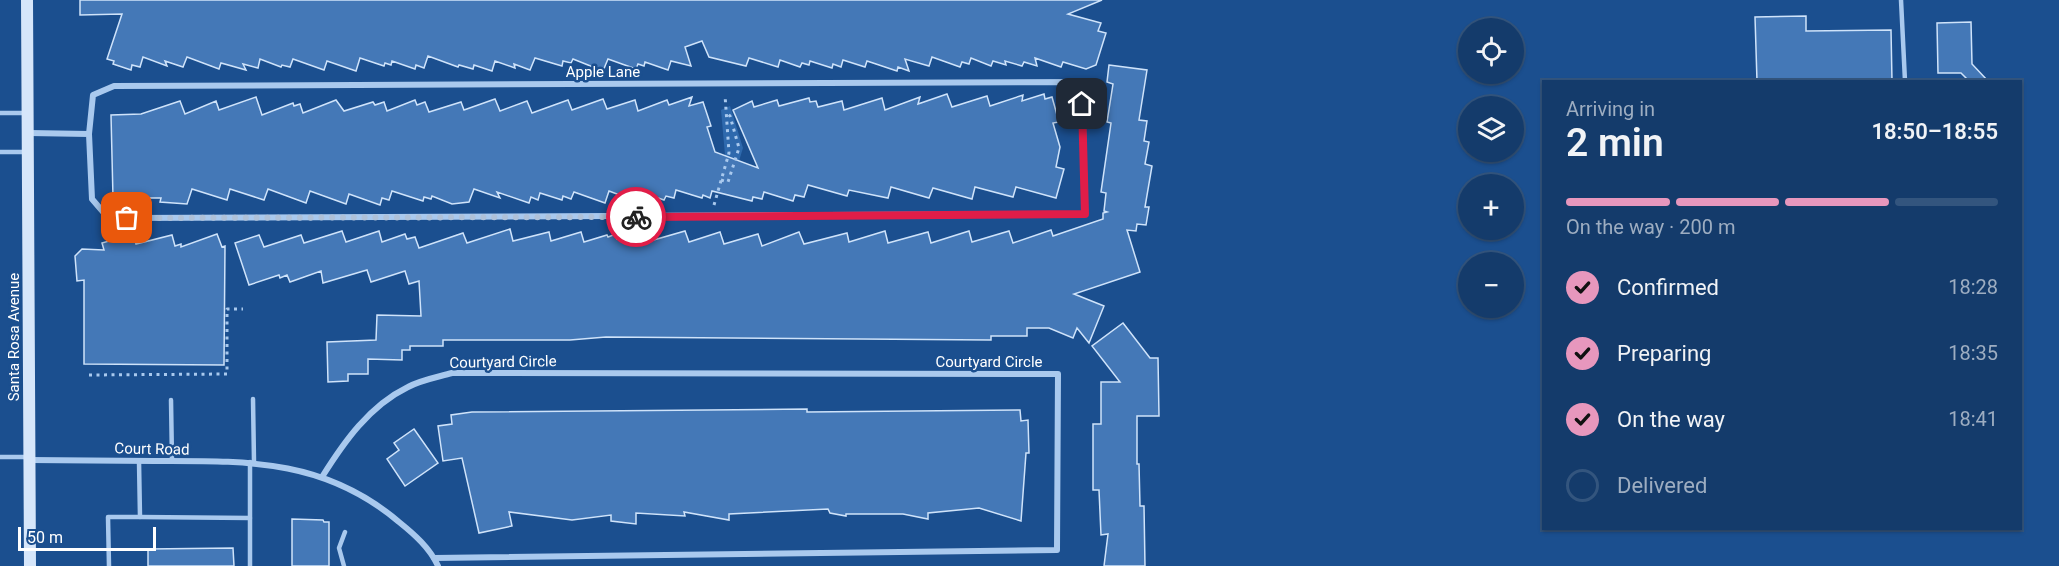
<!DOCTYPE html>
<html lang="en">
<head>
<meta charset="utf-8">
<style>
  :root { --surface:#143b6b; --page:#1d4271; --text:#f1f3f6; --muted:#9dadc1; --line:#33557e; --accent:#e797bd }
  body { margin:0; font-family:Roboto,sans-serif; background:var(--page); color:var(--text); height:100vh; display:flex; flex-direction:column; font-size:22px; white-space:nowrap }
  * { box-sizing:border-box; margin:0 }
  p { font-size:20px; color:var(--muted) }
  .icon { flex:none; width:33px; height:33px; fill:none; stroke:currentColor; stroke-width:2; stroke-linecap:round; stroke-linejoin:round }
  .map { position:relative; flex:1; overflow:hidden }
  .drawer { position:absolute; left:1542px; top:80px; width:480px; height:450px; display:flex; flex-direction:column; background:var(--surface); border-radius:0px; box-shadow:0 2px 4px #0004,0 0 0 2px var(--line) }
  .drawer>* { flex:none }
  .tools { position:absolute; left:1458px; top:18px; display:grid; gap:12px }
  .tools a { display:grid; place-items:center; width:66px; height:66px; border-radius:50%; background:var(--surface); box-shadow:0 2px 4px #0004,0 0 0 2px var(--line); font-size:30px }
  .scale { position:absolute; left:18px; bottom:15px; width:138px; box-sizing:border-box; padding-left:6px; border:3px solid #fff; border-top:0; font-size:16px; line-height:21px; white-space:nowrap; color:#fff; -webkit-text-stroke:4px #1b4f8f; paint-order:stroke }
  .pin { position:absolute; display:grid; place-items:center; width:51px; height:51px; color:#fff; margin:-26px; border-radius:12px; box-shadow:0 3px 9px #0006 }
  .courier { position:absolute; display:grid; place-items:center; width:60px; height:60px; margin:-30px; border:4px solid #e11d48; border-radius:50%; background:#fff; color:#222; box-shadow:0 2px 8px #0007 }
  .headline em { font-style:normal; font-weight:600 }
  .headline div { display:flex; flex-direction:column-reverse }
  .headline { display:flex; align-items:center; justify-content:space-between; height:102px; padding:0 24px }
  h1 { font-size:39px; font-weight:600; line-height:45px }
  .bar { display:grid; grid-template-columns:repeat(4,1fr); gap:9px 6px; align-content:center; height:72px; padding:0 24px }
  .bar i { height:8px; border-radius:4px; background:var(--line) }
  .bar .selected { background:var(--accent) }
  .bar p { grid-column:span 4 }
  ol { padding:0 24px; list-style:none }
  li { display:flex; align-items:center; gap:18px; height:66px }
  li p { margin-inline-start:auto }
  li .icon { padding:6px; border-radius:50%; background:var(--accent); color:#111; stroke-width:4 }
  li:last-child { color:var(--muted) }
  li i { width:33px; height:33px; border:3px solid var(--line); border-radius:50% }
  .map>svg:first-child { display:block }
</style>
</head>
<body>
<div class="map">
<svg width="2059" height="566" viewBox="0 0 2059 566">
  <rect width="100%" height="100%" fill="#1b4f8f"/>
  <path fill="#2e69ad" d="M730 106 743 148 731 187 716 182 725 155 721 110Z"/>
  <g fill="#4478b7" stroke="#cfe3fa" stroke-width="1.5">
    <path d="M80 0H1102L1068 14 1101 23 1098 31 1106 33 1096 65 1086 69 1063 62 1061 67 1035 58 1037 66 1024 62 1022 66 1005 61 1006 65 993 61 991 66 971 58 969 64 962 62 960 67 932 57 929 66 905 59 909 71 898 67 897 71 867 61 865 67 843 60 841 67 833 64 832 68 810 61 809 65 802 63 800 67 780 60 778 67 749 58 746 66 709 57 702 41 685 47 691 66 671 61 668 70 645 62 644 66 638 64 636 69 608 59 603 71 573 59 571 63 563 61 562 66 535 58 530 70 514 64 515 68 495 61 492 71 474 65 473 69 459 65 458 67 428 56 424 68 416 65 415 69 392 61 391 65 385 63 384 66 360 58 356 71 327 61 324 70 293 59 290 67 282 65 281 67 260 59 258 68 243 64 246 70 221 63 219 69 187 57 183 67 165 61 167 66 143 57 140 67 132 65 131 70 113 64 114 61 107 59 122 14 80 15Z"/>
    <path d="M1806 16V31L1891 30 1892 81H1757L1755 17Z"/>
    <path d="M1971 22 1972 64 1988 81H1969L1961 73H1938L1937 23Z"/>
    <path d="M1109 65 1147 70 1139 120 1147 121 1144 141 1149 142 1145 164 1152 166 1145 207H1149L1146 225 1137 224 1136 231 1127 230 1140 272 1074 294 1104 306 1089 343 1077 328 1073 338 1049 328H1027V336H991V340L606 337 570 340H443V346H410V350H402V360L368 359V374H348V381L328 382 327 342 376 340 377 315 421 316 419 281 409 284 405 271 371 282 367 270 323 283 321 271 290 282 287 275 280 278 279 275 249 285 235 243 259 235 264 247 301 235 304 243 342 231 346 242 379 231 382 242 405 234 407 239 415 237 419 248 463 233 467 243 510 229 513 241 549 232 551 241 581 232 584 242 607 235 608 237 616 234 617 239 647 231 650 241 685 231 689 242 720 232 724 244 758 234 762 246 799 232 804 244 847 233 849 242 885 231 888 243 928 232 931 243 969 231 972 242 1009 231 1013 243 1051 230 1053 236 1103 219V213L1107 212 1104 211 1106 193 1101 192 1111 123 1107 122 1113 84 1107 82Z"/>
    <path d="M947 94 952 107 987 96 990 106 1023 95 1022 101 1044 94 1045 99 1052 97 1059 122 1053 123 1060 147 1056 167 1064 169 1056 198 1016 187 1013 197 975 187 972 199 933 188 929 198 891 187 888 198 849 190 847 196 808 185 804 197 795 195 793 201 764 192 762 199 753 197 752 201 712 191 710 198 703 195 702 198 676 190 674 198 666 196 664 200 644 193 641 203 609 191 605 203 574 192 571 199 563 196 562 200 540 193 538 200 531 197 529 203 497 192 500 198 474 189 469 202 452 204 432 196 431 199 424 197 423 201 392 191 389 200 382 198 380 205 349 194 346 204 310 191 306 203 268 189 264 200 230 189 227 200 192 189 187 204 160 202 161 198H113L111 115 141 114 180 101 185 114 216 101 219 110 256 97 262 115 293 103 294 106 300 104 303 113 336 100 344 111 373 102 375 105 384 102 387 111 415 100 417 105 425 102 429 112 461 102 464 110 495 99 500 111 527 101 532 113 568 100 572 110 603 99 607 109 635 100 638 111 667 100 669 105 692 97 689 106 703 102 711 126 707 127 715 152 758 168 733 110 752 101 754 107 777 100 779 106 809 98 810 102 816 101 818 107 842 101 844 110 882 98 885 110 920 97 918 104Z"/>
    <path d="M133 234 136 244 172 235 175 246 181 244V247L217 234 222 247 225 246 224 365 84 364V280L77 281 75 256 82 249 104 250 102 243Z"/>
    <path d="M1123 323 1150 358H1158L1159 416H1137V464H1139L1140 506H1144L1145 566H1104L1108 534 1101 535 1099 490H1093V424H1101V382H1120L1092 346Z"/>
    <path d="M807 409V412L1020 410 1021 421 1028 420 1029 453H1026L1021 521 979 508 928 513V519L903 514H846V516L830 513 828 509 729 514V520L684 512 685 516 636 513V524L611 521V515L572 520 509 512 512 526 479 533 462 458 443 461 438 426 452 424 451 415 472 412Z"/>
    <path d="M414 429 438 463 405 486 387 459 399 450 394 443Z"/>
    <path d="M292 519 323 520 324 522H329V566H292Z"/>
    <path d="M233 548 234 566H148V549Z"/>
  </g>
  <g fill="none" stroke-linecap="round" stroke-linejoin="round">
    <g stroke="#a9c9ee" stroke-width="3" stroke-dasharray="3 4.5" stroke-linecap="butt">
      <path d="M721 180 728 182 739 148 730 116 726 112"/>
      <path d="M714 205 729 153 725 95"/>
      <path d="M89 375 227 374V309H243"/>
    </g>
    <g stroke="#a9c9ee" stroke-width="4.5">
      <path d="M1901 0 1905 81"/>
      <path d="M0 113H27"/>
      <path d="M0 152H27"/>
      <path d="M253 399 254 462"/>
      <path d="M171 400 172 461"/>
      <path d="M0 457H29"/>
      <path d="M250 462V518"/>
      <path d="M140 517 250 518V566"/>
      <path d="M109 566 108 517H140L139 461"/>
      <path d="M344 566 339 548 345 532"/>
    </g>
    <g stroke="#a9c9ee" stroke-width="6">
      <path d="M29 133 89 134 93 95 114 86 1082 82 1085 214 127 218 104 213 92 199 89 134"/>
      <path d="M29 460C71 460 112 461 153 461 245 461 324 458 399 522 414 534 430 548 438 566"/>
      <path d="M322 477C344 442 369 406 408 387 421 380 438 377 452 373L1058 374 1057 550 434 558"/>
    </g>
    <path stroke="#d6e6fa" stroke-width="12" d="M27 0 30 566"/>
  </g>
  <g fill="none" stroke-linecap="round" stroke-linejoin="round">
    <path stroke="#afc1d8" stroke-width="6" stroke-dasharray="0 10.8" d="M127 218 636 217"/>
    <path stroke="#e11d48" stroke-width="8" d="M636 217 1085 214 1082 104"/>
  </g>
  <g text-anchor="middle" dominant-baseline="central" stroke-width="5" stroke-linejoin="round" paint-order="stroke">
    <g font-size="15" fill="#fff" stroke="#1b4f8f">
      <text x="603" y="72">Apple Lane</text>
      <text transform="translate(14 337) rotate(-90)">Santa Rosa Avenue</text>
      <text transform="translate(503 362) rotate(-1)">Courtyard Circle</text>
      <text x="989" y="362">Courtyard Circle</text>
      <text transform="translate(152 449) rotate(1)">Court Road</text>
    </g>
  </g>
</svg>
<div class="tools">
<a><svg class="icon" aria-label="locate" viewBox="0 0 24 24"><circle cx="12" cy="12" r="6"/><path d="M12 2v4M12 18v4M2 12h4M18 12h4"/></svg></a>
<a><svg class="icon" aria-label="layers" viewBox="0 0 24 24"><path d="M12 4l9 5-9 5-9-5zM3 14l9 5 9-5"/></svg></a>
<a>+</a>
<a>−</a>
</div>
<div class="scale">50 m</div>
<div class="pin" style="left:127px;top:218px;background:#ea580c"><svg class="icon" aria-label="bag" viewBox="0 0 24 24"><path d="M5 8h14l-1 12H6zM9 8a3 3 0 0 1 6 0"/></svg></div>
<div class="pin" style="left:1082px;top:104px;background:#1f2937"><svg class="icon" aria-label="home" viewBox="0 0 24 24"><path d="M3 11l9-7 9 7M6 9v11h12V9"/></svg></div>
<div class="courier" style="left:636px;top:217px"><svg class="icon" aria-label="bike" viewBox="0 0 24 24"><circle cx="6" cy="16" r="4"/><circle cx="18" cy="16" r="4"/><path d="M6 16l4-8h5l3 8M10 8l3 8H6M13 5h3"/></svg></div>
<section class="drawer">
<div class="headline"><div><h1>2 min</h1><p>Arriving in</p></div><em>18:50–18:55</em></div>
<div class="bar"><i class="selected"></i><i class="selected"></i><i class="selected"></i><i></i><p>On the way · 200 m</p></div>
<ol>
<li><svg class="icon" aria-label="check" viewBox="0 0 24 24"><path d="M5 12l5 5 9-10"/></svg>Confirmed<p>18:28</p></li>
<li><svg class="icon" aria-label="check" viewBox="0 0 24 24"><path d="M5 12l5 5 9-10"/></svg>Preparing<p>18:35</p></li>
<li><svg class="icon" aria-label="check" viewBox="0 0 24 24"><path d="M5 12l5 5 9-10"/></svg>On the way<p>18:41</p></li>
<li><i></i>Delivered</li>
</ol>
</section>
</div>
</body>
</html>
